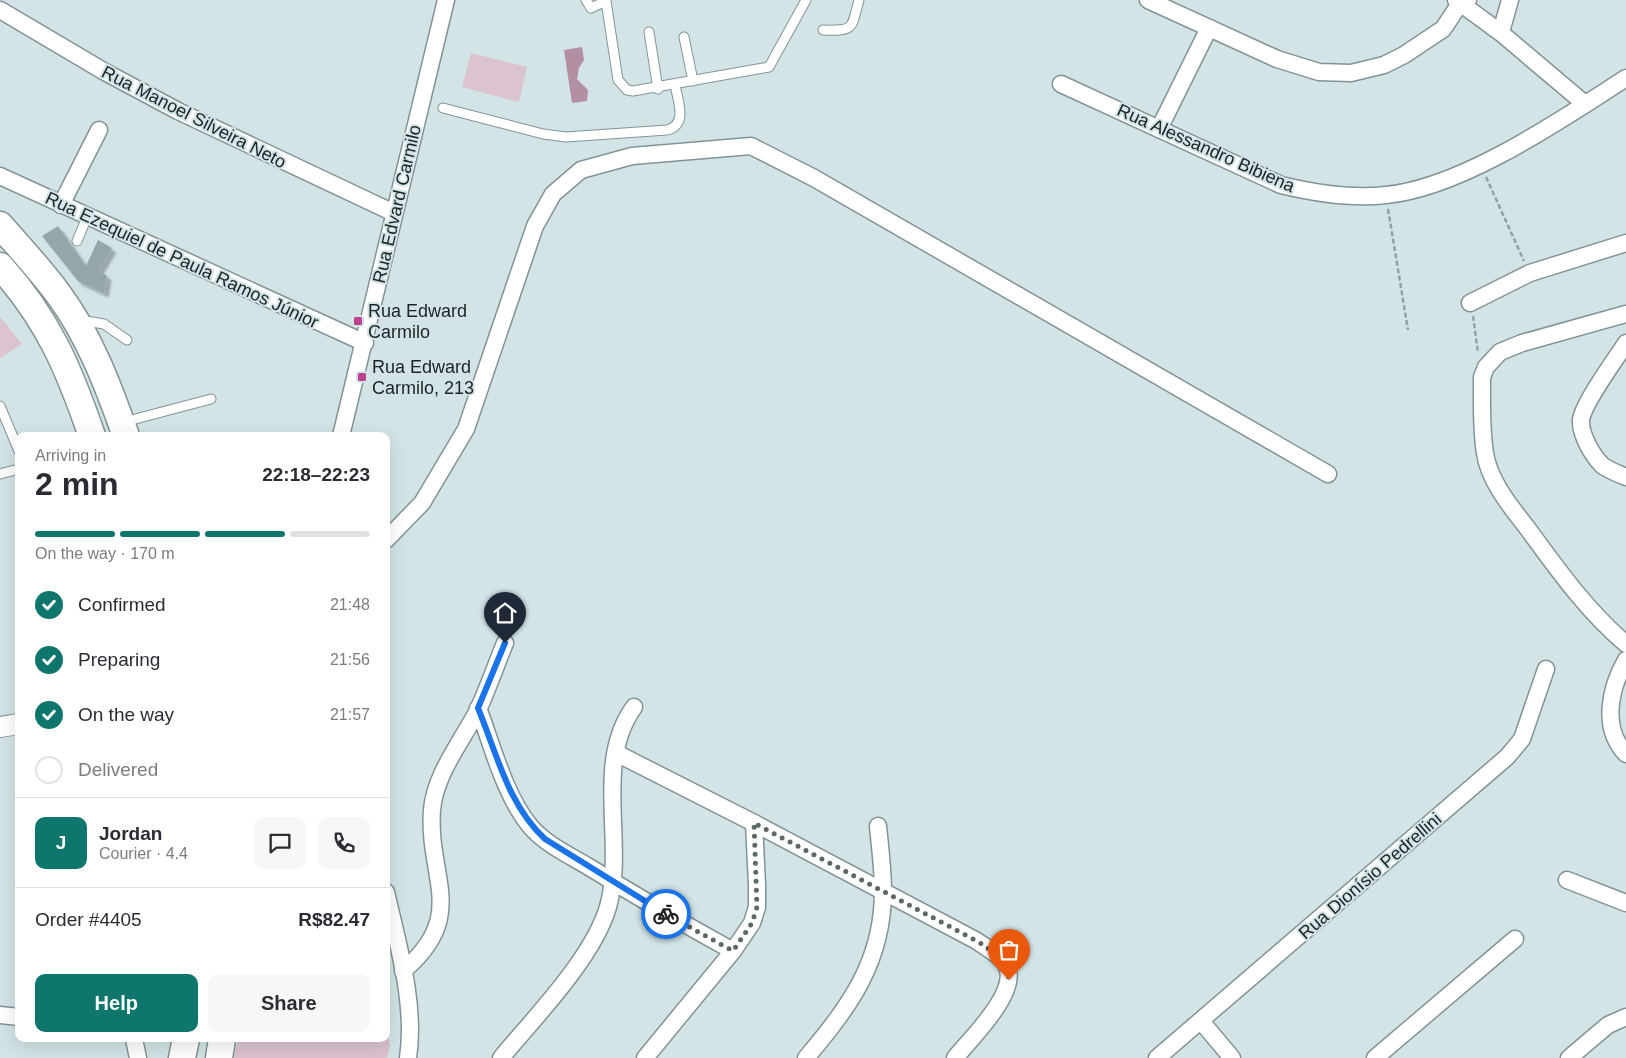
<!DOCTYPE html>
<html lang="en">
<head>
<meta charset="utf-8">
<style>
  :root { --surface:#fff; --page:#f7f7f7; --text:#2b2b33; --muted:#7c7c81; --line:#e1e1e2; --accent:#0f766e }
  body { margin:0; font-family:Arial,sans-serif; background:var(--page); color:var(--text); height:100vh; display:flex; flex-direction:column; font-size:19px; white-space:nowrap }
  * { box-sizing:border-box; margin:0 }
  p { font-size:16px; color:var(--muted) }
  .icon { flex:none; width:28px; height:28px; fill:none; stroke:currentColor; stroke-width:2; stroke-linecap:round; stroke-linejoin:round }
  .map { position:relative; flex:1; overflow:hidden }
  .panel { position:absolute; left:15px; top:432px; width:375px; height:610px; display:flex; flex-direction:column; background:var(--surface); border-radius:10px; box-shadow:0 5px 20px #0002 }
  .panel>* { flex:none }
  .pin { position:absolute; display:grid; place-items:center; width:42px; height:42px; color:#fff; margin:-51px -21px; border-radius:50% 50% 50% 0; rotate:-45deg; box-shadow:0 0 5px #0007 }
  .pin .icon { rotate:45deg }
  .courier { position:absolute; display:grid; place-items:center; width:50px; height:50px; margin:-25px; border:4px solid #1a73e8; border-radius:50%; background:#fff; color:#222; box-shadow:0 1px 6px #0007 }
  .summary em { font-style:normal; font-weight:700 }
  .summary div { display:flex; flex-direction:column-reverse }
  .summary { display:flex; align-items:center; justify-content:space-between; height:85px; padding:0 20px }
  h1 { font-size:32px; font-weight:700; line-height:38px }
  .bar { display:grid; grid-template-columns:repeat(4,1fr); gap:8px 5px; align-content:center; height:60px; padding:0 20px }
  .bar i { height:6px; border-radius:4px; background:var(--line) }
  .bar .active { background:var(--accent) }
  .bar p { grid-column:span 4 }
  .line { display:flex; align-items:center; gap:12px; padding:0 20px; border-top:1px solid var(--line) }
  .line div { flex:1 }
  .round { display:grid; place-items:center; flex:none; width:52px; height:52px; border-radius:10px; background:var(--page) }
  ol { padding:0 20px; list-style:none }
  li { display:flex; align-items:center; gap:15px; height:55px }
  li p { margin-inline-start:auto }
  li .icon { padding:5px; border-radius:50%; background:var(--accent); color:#fff; stroke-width:4 }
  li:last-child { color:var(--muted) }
  li i { width:28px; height:28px; border:2px solid var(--line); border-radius:50% }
  .cta { display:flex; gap:10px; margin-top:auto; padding:10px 20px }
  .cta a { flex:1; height:58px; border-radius:10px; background:var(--accent); color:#fff; font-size:20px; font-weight:700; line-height:58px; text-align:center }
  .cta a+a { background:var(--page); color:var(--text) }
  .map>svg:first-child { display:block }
</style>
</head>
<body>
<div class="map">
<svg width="1626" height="1058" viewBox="0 0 1626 1058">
  <defs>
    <filter id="shadow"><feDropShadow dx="4.5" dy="4.5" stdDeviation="1" flood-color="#0004"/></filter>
  </defs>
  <rect width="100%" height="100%" fill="#d2e4e6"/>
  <g fill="#dbc3cf">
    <path d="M471 53 527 67 519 102 462 87Z"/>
    <path d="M0 317 22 344 0 358Z"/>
    <path d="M386 1023 390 1046 387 1058H234L238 1039H386Z"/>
  </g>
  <path fill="#b290a2" d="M582 47 584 60 579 68 577 79 588 90 587 101 572 103 564 50Z"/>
  <path fill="#95a6a8" filter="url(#shadow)" d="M58 226 86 266 98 240 112 248 99 270 107 276 104 293 78 281 42 236Z"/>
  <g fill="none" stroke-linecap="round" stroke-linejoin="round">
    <g stroke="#839395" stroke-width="11">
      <g id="service">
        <path d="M586 0 591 8 606 1 618 80 627 90 633 91 769 67 806 0"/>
        <path d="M823 30C855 31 851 29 859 0"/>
        <path d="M649 32 658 89"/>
        <path d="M684 37 693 81"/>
        <path d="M443 108 543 134 566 137 667 130C688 125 678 101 675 85"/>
        <path d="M77 241 87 217"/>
        <path d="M80 320 104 324 127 340"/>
        <path d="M0 406 19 451"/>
        <path d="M124 422 211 399"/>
        <path d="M0 474 19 469"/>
      </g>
    </g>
    <g stroke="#839395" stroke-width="19">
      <g id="minor">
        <path d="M1148 0 1277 59 1319 72 1351 73 1384 65 1404 55 1443 29 1461 2 1468 0"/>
        <path d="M1456 0 1501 33 1585 104"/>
        <path d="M0 10 105 72 178 111 394 213"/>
        <path d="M1501 32 1510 0"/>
        <path d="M1061 84 1281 185C1314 193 1352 199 1386 195 1462 188 1562 119 1626 78"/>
        <path d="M1159 129 1209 28"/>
        <path d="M0 176 365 343"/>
        <path d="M61 205 99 130"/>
        <path d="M1470 303 1530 273 1626 243"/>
        <path d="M1626 314 1522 343 1500 352 1486 367 1482 377C1482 402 1481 429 1485 453 1489 481 1511 507 1528 529 1558 570 1587 611 1626 644"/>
        <path d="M1626 343C1616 359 1583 403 1581 420 1580 434 1592 455 1602 465 1608 470 1619 474 1626 477"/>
        <path d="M341 436 446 0"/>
        <path d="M386 540 422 503 466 429 535 226 553 194 581 170 632 156 751 146 814 178 1328 474"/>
        <path d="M1626 660C1610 688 1601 728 1626 754"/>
        <path d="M478 708C493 747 504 794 530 826 545 844 569 855 589 867 636 896 684 924 733 951"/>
        <path d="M616 753 754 823 977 941C986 948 998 953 1005 963 1023 989 971 1038 955 1058"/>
        <path d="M1567 880 1626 903"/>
        <path d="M386 892C398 945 416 1004 408 1058"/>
        <path d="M403 971C469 915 427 878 432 810 435 774 462 741 478 710 488 688 496 665 505 643"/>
        <path d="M0 1015 19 1017"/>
        <path d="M1201 1021 1232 1058"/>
        <path d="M134 1039 138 1058"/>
        <path d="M501 1058C535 1017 593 958 608 907 626 843 593 764 634 707"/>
        <path d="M645 1058 733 951 752 923 757 907V885L754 823"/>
        <path d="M806 1058C849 1007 883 962 883 891 883 870 880 847 878 826"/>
        <path d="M1157 1058 1507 757 1522 739 1546 669"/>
        <path d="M1375 1058 1515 939"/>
        <path d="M1569 1058 1608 1025 1626 1017"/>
      </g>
    </g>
    <g stroke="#839395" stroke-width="22">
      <path id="tertiary" d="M0 727 19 724"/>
    </g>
    <g stroke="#839395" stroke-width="29">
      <g id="primary">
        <path d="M0 225C20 248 41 270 59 295 90 337 109 388 126 436"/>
        <path d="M0 266C48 319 69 369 92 436"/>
        <path d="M182 1058 186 1039"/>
        <path d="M219 1058 222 1039"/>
      </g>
    </g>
    <g stroke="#93a1a2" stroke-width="2.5" stroke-dasharray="5 2.5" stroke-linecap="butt">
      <path d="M1486 177 1524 261"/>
      <path d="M1388 209 1408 330"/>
      <path d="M1473 316 1478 353"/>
    </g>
    <use href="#service" stroke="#fff" stroke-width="9"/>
    <use href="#minor" stroke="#fff" stroke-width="16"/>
    <use href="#tertiary" stroke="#fff" stroke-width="20"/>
    <use href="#primary" stroke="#fff" stroke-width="26"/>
  </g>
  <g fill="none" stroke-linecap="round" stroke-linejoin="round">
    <path stroke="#5c6768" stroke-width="5" stroke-dasharray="0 9" d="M666 914 733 951 752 923 757 907 754 823 977 941C993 952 1007 959 1009 980"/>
    <path stroke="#1a73e8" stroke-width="6" d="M505 643 478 708C497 754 508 805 545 839L666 914"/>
  </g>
  <g fill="#bd408f" stroke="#d2e4e6" stroke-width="2">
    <rect x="353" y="316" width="10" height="10" rx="2.5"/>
    <rect x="357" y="372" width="10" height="10" rx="2.5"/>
  </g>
  <g text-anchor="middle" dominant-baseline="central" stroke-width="4" stroke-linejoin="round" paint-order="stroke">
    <g font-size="18" fill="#1d2324" stroke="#d2e4e6">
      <text transform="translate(194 117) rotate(27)">Rua Manoel Silveira Neto</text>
      <text transform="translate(1206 148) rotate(24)">Rua Alessandro Bibiena</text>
      <text transform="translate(397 204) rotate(-77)">Rua Edvard Carmilo</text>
      <text transform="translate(182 260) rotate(25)">Rua Ezequiel de Paula Ramos Júnior</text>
      <text transform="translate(1370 876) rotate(-41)">Rua Dionísio Pedrellini</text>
    </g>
    <g font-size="18" fill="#1d2324" stroke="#d2e4e6" text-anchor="start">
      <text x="368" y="311">Rua Edward<tspan x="368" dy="21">Carmilo</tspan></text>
      <text x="372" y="367">Rua Edward<tspan x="372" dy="21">Carmilo, 213</tspan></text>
    </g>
  </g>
</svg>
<div class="pin" style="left:1009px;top:980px;background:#ea580c"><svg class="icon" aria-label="bag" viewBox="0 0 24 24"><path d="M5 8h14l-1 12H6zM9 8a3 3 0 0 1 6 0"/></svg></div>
<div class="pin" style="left:505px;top:643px;background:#1f2937"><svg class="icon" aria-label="home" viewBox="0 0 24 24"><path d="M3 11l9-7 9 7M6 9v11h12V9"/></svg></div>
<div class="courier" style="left:666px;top:914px"><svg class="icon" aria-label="bike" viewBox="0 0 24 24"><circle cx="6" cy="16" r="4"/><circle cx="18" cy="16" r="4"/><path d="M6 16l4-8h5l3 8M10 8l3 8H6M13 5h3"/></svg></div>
<section class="panel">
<div class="summary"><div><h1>2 min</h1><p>Arriving in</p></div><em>22:18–22:23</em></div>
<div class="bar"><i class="active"></i><i class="active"></i><i class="active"></i><i></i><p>On the way · 170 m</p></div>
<ol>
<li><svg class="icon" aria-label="check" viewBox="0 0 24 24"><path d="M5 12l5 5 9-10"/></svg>Confirmed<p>21:48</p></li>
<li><svg class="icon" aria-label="check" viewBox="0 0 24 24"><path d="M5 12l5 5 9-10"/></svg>Preparing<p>21:56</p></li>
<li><svg class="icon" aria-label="check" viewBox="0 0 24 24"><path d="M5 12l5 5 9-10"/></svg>On the way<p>21:57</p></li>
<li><i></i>Delivered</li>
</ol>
<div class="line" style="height:90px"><b class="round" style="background:var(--accent);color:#fff">J</b><div><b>Jordan</b><p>Courier · 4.4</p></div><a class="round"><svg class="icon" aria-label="chat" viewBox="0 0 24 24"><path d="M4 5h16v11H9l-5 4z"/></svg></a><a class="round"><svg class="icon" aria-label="phone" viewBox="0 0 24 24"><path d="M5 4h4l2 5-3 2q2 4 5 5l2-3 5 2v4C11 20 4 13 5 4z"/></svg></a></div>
<div class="line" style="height:65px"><div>Order #4405</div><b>R$82.47</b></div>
<div class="cta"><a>Help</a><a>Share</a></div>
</section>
</div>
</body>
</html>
